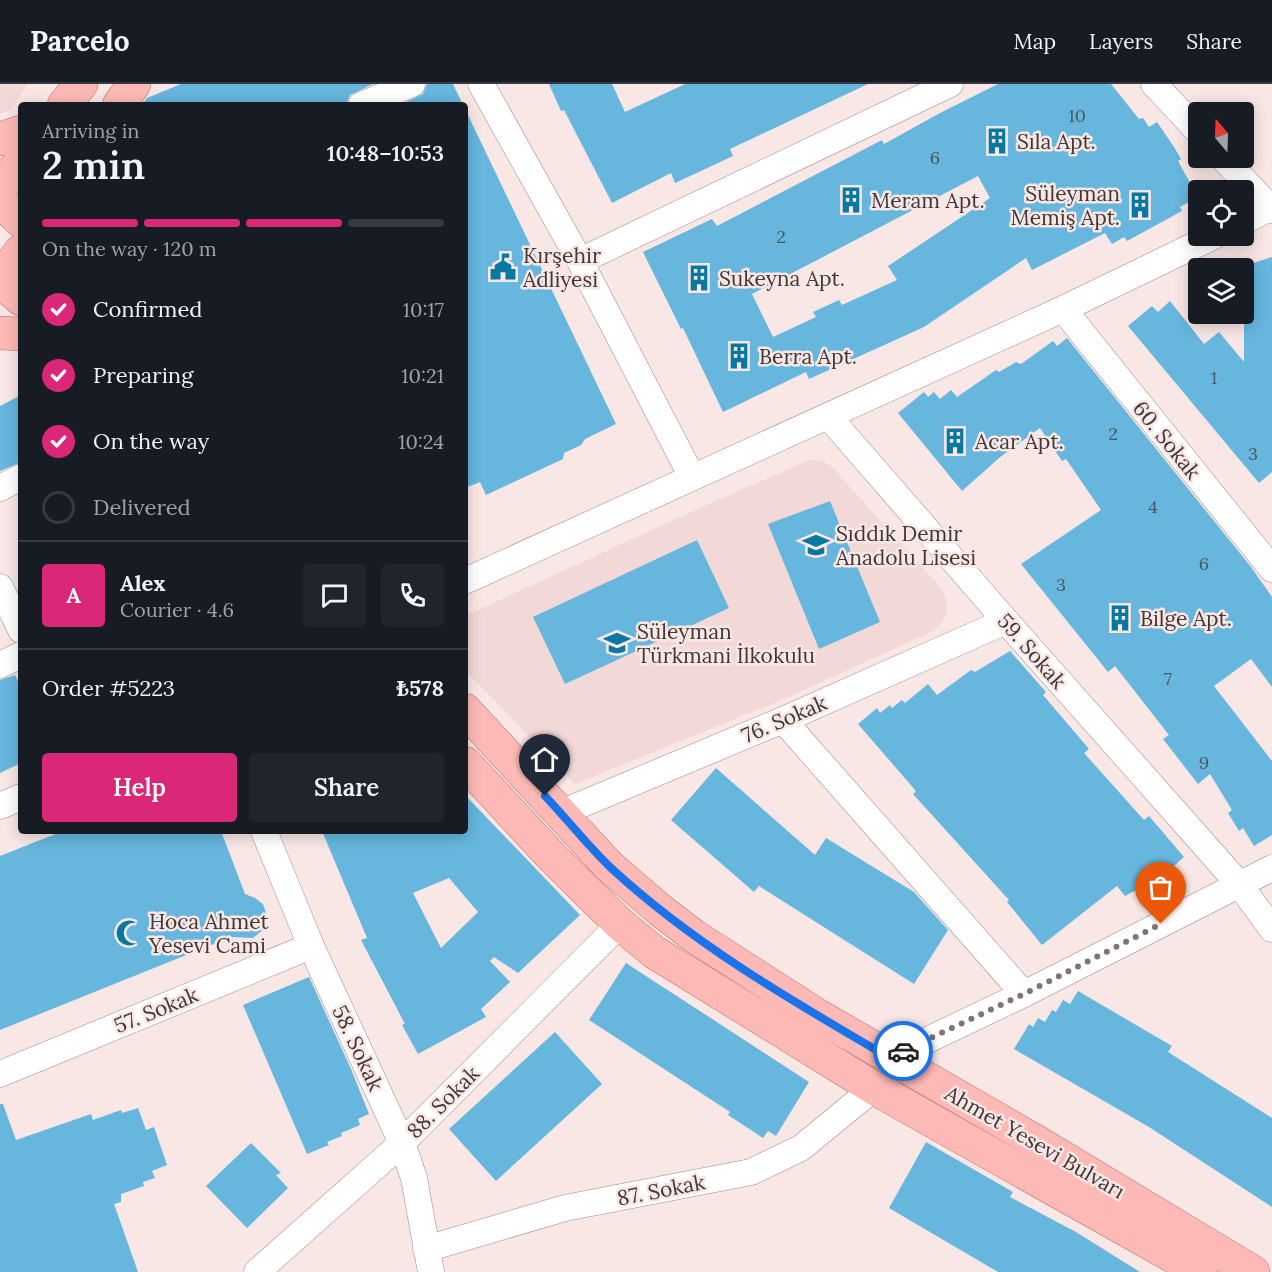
<!DOCTYPE html>
<html lang="en">
<head>
<meta charset="utf-8">
<style>
  :root { --surface:#171b24; --page:#20242c; --text:#f1f3f6; --muted:#9ea1a6; --line:#363941; --accent:#db2777 }
  body { margin:0; font-family:Lora,serif; background:var(--page); color:var(--text); height:100vh; display:flex; flex-direction:column; font-size:22px; white-space:nowrap }
  * { box-sizing:border-box; margin:0 }
  p { font-size:20px; color:var(--muted) }
  .icon { flex:none; width:33px; height:33px; fill:none; stroke:currentColor; stroke-width:2; stroke-linecap:round; stroke-linejoin:round }
  .map { position:relative; flex:1; overflow:hidden }
  .sheet { position:absolute; left:18px; top:18px; width:450px; height:732px; display:flex; flex-direction:column; background:var(--surface); border-radius:6px; box-shadow:0 3px 15px #0003 }
  .sheet>* { flex:none }
  .needle { width:39px; rotate:341deg }
  .controls { position:absolute; left:1188px; top:18px; display:grid; gap:12px }
  .controls a { display:grid; place-items:center; width:66px; height:66px; border-radius:6px; background:var(--surface); box-shadow:0 3px 15px #0003; font-size:30px }
  .pin { position:absolute; display:grid; place-items:center; width:51px; height:51px; color:#fff; margin:-62px -26px; border-radius:50% 50% 50% 0; rotate:-45deg; box-shadow:0 0 6px #0007 }
  .pin .icon { rotate:45deg }
  .courier { position:absolute; display:grid; place-items:center; width:60px; height:60px; margin:-30px; border:4px solid #1a73e8; border-radius:50%; background:#fff; color:#222; box-shadow:0 2px 8px #0007 }
  .overview em { font-style:normal; font-weight:600 }
  .overview div { display:flex; flex-direction:column-reverse }
  .overview { display:flex; align-items:center; justify-content:space-between; height:102px; padding:0 24px }
  h1 { font-size:39px; font-weight:600; line-height:45px }
  .bar { display:grid; grid-template-columns:repeat(4,1fr); gap:9px 6px; align-content:center; height:72px; padding:0 24px }
  .bar i { height:8px; border-radius:4px; background:var(--line) }
  .bar .current { background:var(--accent) }
  .bar p { grid-column:span 4 }
  .line { display:flex; align-items:center; gap:15px; padding:0 24px; border-top:2px solid var(--line) }
  .line div { flex:1 }
  .round { display:grid; place-items:center; flex:none; width:63px; height:63px; border-radius:6px; background:var(--page) }
  ol { padding:0 24px; list-style:none }
  li { display:flex; align-items:center; gap:18px; height:66px }
  li p { margin-inline-start:auto }
  li .icon { padding:6px; border-radius:50%; background:var(--accent); color:#fff; stroke-width:4 }
  li:last-child { color:var(--muted) }
  li i { width:33px; height:33px; border:3px solid var(--line); border-radius:50% }
  .action { display:flex; gap:12px; margin-top:auto; padding:12px 24px }
  .action a { flex:1; height:69px; border-radius:6px; background:var(--accent); color:#fff; font-size:24px; font-weight:600; line-height:69px; text-align:center }
  .action a+a { background:var(--page); color:var(--text) }
  header { display:flex; align-items:center; gap:36px; box-sizing:border-box; height:84px; padding:0 30px; background:var(--surface); border-bottom:2px solid var(--line) }
  header strong { font-size:28px }
  nav { display:flex; gap:33px; margin-inline-start:auto; font-size:21px }
  .map>svg:first-child { display:block }
</style>
</head>
<body>
<header>
<strong>Parcelo</strong>
<nav><a>Map</a><a>Layers</a><a>Share</a></nav>
</header>
<div class="map">
<svg width="1272" height="1188" viewBox="0 0 1272 1188">
  <rect width="100%" height="100%" fill="#f8e7e5"/>
  <g fill="#f2d8d6">
    <path d="M0 0H28L10 26 0 30Z"/>
    <path d="M810 376 823 377 832 383 941 504 946 515V530L943 537 933 547 791 612 575 700 465 586V532L713 418Z"/>
  </g>
  <g fill="#66b6de" fill-rule="evenodd">
    <path d="M181 0H373L350 11 346 21H142L147 14Z"/>
    <path d="M427 0H453L463 21H400L423 10Z"/>
    <path d="M549 0H612L625 28 685 0H868L730 65 733 72 675 99 671 89 612 119 564 26 561 27Z"/>
    <path d="M998 0H1111L1139 35 1143 34 1149 43 1157 38 1174 63 1181 75 1178 77 1198 113 1180 123 1182 127 1127 157 1124 153 1112 160 1105 149 1032 186 1026 174 924 243 809 295 806 288 723 328 683 244 681 245 643 168 712 135 717 142 882 56 884 60 940 29ZM978 92 990 114 888 182 897 196 842 221 839 216 813 228 816 233 773 253 752 210Z"/>
    <path d="M465 25 616 340 585 355 581 361 564 369 563 375 486 411 480 398 465 404Z"/>
    <path d="M1272 173V388L1259 399 1128 242 1152 222 1158 228 1170 217 1204 260 1219 248 1244 278V182Z"/>
    <path d="M1067 254 1251 483 1272 513V603L1251 575 1214 602 1272 677V751L1254 762 1243 744 1239 747 1228 729 1232 726 1210 690 1198 700 1163 655 1169 651 1115 582 1108 588 1021 480 1101 426 1066 375 1062 377 1040 344 999 374 962 407 898 329 924 308 928 313 934 308 940 315 951 306 957 313 996 286 999 288 1016 278 1021 280 1053 257 1057 262Z"/>
    <path d="M21 311V378L0 387V322Z"/>
    <path d="M830 417 880 538 819 565 768 440Z"/>
    <path d="M697 456 729 524 565 600 533 533Z"/>
    <path d="M1010 567 1046 608 1043 611 1089 665 1084 669 1144 736 1149 732 1184 773 1163 792 1125 812 1117 802 1042 861 1007 818 1009 816 913 710 916 707 858 640 877 624 880 629 890 621 892 624 902 616 905 619 928 600 937 611 971 586 975 588Z"/>
    <path d="M15 591 21 604V679L0 689V596Z"/>
    <path d="M716 684 815 771 826 754 914 808 948 846 914 900 759 802 754 808 671 736Z"/>
    <path d="M465 711 580 831 518 889 494 873 490 877 510 898 481 925 486 933 418 970 402 941 405 940 361 856 367 854 322 747H465ZM449 794 478 828 441 864 413 809Z"/>
    <path d="M63 747H221L245 810 255 814 263 820 267 832 264 845 253 854 231 853 0 946V772Z"/>
    <path d="M626 879 809 998 776 1052 768 1047 763 1054 728 1031 730 1028 589 936Z"/>
    <path d="M309 893 351 985 369 1030 358 1035 360 1041 341 1049 342 1052 327 1058 329 1061 307 1070 243 921Z"/>
    <path d="M1078 907 1172 962 1168 968 1272 1034V1123L1149 1043 1014 965 1029 940 1033 943 1038 934 1045 938 1052 926 1056 928 1063 916 1070 920Z"/>
    <path d="M555 948 602 1000 496 1097 449 1045Z"/>
    <path d="M0 1020H3L16 1056 91 1030 93 1036 121 1026 122 1029 138 1024 146 1046 154 1043 167 1081 152 1087 155 1094 143 1098 144 1102 121 1110V1118L114 1120 138 1188H0Z"/>
    <path d="M926 1058 1013 1108 1010 1113 1076 1148 1140 1188H998L889 1124Z"/>
    <path d="M251 1059 281 1089 276 1091 288 1104 247 1144 206 1102Z"/>
  </g>
  <g fill="none" stroke-linecap="round" stroke-linejoin="round">
    <g stroke="#9c8c8a" stroke-width="27">
      <g id="minor">
        <path d="M481 0 580 177 692 393"/>
        <path d="M1154 0 1198 47"/>
        <path d="M361 21 412 0"/>
        <path d="M1223 74 1272 126"/>
        <path d="M1244 137 1272 123"/>
        <path d="M580 177 950 0"/>
        <path d="M1063 225 1272 485"/>
        <path d="M828 332 1006 537 1239 800 1272 845"/>
        <path d="M0 404 21 393"/>
        <path d="M465 497 1063 225 1214 152"/>
        <path d="M0 503 21 546"/>
        <path d="M0 581 21 571"/>
        <path d="M783 636 1024 910"/>
        <path d="M0 722 21 713"/>
        <path d="M561 729 783 636 1006 537"/>
        <path d="M264 747 311 862 402 1059 414 1094 431 1188"/>
        <path d="M890 974 1024 910 1272 784"/>
        <path d="M0 990 311 862"/>
        <path d="M426 1165 565 1124 751 1088 801 1064 874 1004"/>
        <path d="M257 1188 402 1059 620 840"/>
      </g>
    </g>
    <g stroke="#b96d68" stroke-width="34">
      <g id="major">
        <path d="M64 21 81 0"/>
        <path d="M119 21 134 0"/>
        <path d="M0 55 21 48"/>
        <path d="M0 104 21 77"/>
        <path d="M0 117 21 137"/>
        <path d="M0 195 21 167"/>
        <path d="M0 197 21 215"/>
        <path d="M0 249 21 250"/>
        <path d="M465 626 609 782 660 826 694 852 817 931 1037 1058 1253 1188"/>
        <path d="M465 679 553 774 620 840 654 868 874 1004 1201 1188"/>
      </g>
    </g>
    <use href="#minor" stroke="#fff" stroke-width="26"/>
    <use href="#major" stroke="#fdb9b5" stroke-width="33"/>
  </g>
  <g fill="none" stroke-linecap="round" stroke-linejoin="round">
    <path stroke="#807574" stroke-width="6" stroke-dasharray="0 10.8" d="M903 967 1024 910 1161 840"/>
    <path stroke="#1a73e8" stroke-width="8" d="M545 712C567 735 587 761 610 783 693 860 792 917 890 974L903 967"/>
  </g>
  <defs>
    <g id="building-bare" transform="scale(2.07)"><path d="M-4-6H4V6H1V3H-1V6H-4ZM-2.5-4.3h1.7v1.8h-1.7ZM.8-4.3h1.7v1.8H.8ZM-2.5-1h1.7V.8h-1.7ZM.8-1h1.7V.8H.8Z" fill="#0778a2" stroke="#f8e7e5" stroke-width="2.5" paint-order="stroke"/></g>
    <g id="civic-bare" transform="scale(2.07)"><path d="M-.6-6.5H3V-4.5H.6V-3L4-1V1h2V6H-6V1h2V-1L-.6-3ZM-1.2 2.5V6h2.4V2.5Z" fill="#0778a2" stroke="#f8e7e5" stroke-width="2.5" paint-order="stroke"/></g>
    <g id="school-bare" transform="scale(2.07)"><path d="M0-5L7-2L0 1L-7-2ZM-4 1L0 2.5L4 1V4Q0 6-4 4Z" fill="#0778a2" stroke="#f8e7e5" stroke-width="2.5" paint-order="stroke"/></g>
    <g id="mosque-bare" transform="scale(2.07)"><path d="M3.5-4.9A6 6 0 1 0 3.5 4.9A5 5 0 1 1 3.5-4.9Z" fill="#0778a2" stroke="#f8e7e5" stroke-width="2.5" paint-order="stroke"/></g>
  </defs>
  <g fill-rule="evenodd">
    <use href="#building-bare" x="997" y="57"/>
    <use href="#building-bare" x="851" y="116"/>
    <use href="#building-bare" x="1140" y="121"/>
    <use href="#civic-bare" x="503" y="183"/>
    <use href="#building-bare" x="699" y="194"/>
    <use href="#building-bare" x="739" y="272"/>
    <use href="#building-bare" x="955" y="357"/>
    <use href="#school-bare" x="816" y="461"/>
    <use href="#building-bare" x="1120" y="534"/>
    <use href="#school-bare" x="617" y="559"/>
    <use href="#mosque-bare" x="129" y="849"/>
  </g>
  <g text-anchor="middle" dominant-baseline="central" stroke-width="5" stroke-linejoin="round" paint-order="stroke">
    <g font-size="18" fill="#495861">
      <text x="1077" y="31">10</text>
      <text x="935" y="73">6</text>
      <text x="781" y="152">2</text>
      <text x="1214" y="293">1</text>
      <text x="1113" y="349">2</text>
      <text x="1253" y="369">3</text>
      <text x="1153" y="422">4</text>
      <text x="1204" y="479">6</text>
      <text x="1061" y="500">3</text>
      <text x="1168" y="594">7</text>
      <text x="1204" y="678">9</text>
    </g>
    <g font-size="21" fill="#3f3837" stroke="#f8e7e5" text-anchor="start">
      <text x="1017" y="57">Sıla Apt.</text>
      <text x="1120" y="109" text-anchor="end">Süleyman<tspan x="1120" dy="24">Memiş Apt.</tspan></text>
      <text x="871" y="116">Meram Apt.</text>
      <text x="523" y="171">Kırşehir<tspan x="523" dy="24">Adliyesi</tspan></text>
      <text x="719" y="194">Sukeyna Apt.</text>
      <text x="759" y="272">Berra Apt.</text>
      <text x="975" y="357">Acar Apt.</text>
      <text x="836" y="449">Sıddık Demir<tspan x="836" dy="24">Anadolu Lisesi</tspan></text>
      <text x="1140" y="534">Bilge Apt.</text>
      <text x="637" y="547">Süleyman<tspan x="637" dy="24">Türkmani İlkokulu</tspan></text>
      <text x="149" y="837">Hoca Ahmet<tspan x="149" dy="24">Yesevi Cami</tspan></text>
    </g>
    <g font-size="21" fill="#3f3837" stroke="#f8e7e5">
      <text transform="translate(1167 356) rotate(51)">60. Sokak</text>
      <text transform="translate(1032 567) rotate(49)">59. Sokak</text>
      <text transform="translate(784 635) rotate(-23)">76. Sokak</text>
      <text transform="translate(156 926) rotate(-22)">57. Sokak</text>
      <text transform="translate(358 964) rotate(65)">58. Sokak</text>
      <text transform="translate(443 1018) rotate(-45)">88. Sokak</text>
      <text transform="translate(1035 1058) rotate(30)">Ahmet Yesevi Bulvarı</text>
      <text transform="translate(661 1106) rotate(-11)">87. Sokak</text>
    </g>
  </g>
</svg>
<div class="controls">
<a><svg class="needle" viewBox="-14 -14 28 28"><path d="M0-13l5 13h-10z" fill="#e53935"/><path d="M0 13l5-13h-10z" fill="#9ea1a6"/></svg></a>
<a><svg class="icon" aria-label="locate" viewBox="0 0 24 24"><circle cx="12" cy="12" r="6"/><path d="M12 2v4M12 18v4M2 12h4M18 12h4"/></svg></a>
<a><svg class="icon" aria-label="layers" viewBox="0 0 24 24"><path d="M12 4l9 5-9 5-9-5zM3 14l9 5 9-5"/></svg></a>
</div>
<div class="pin" style="left:1161px;top:840px;background:#ea580c"><svg class="icon" aria-label="bag" viewBox="0 0 24 24"><path d="M5 8h14l-1 12H6zM9 8a3 3 0 0 1 6 0"/></svg></div>
<div class="pin" style="left:545px;top:712px;background:#1f2937"><svg class="icon" aria-label="home" viewBox="0 0 24 24"><path d="M3 11l9-7 9 7M6 9v11h12V9"/></svg></div>
<div class="courier" style="left:903px;top:967px"><svg class="icon" aria-label="car" viewBox="0 0 24 24"><path d="M5 17H2v-5l4-1 3-4h7l3 4 3 1v5h-3M9 17h6M6 11h13"/><circle cx="7" cy="17" r="2"/><circle cx="17" cy="17" r="2"/></svg></div>
<section class="sheet">
<div class="overview"><div><h1>2 min</h1><p>Arriving in</p></div><em>10:48–10:53</em></div>
<div class="bar"><i class="current"></i><i class="current"></i><i class="current"></i><i></i><p>On the way · 120 m</p></div>
<ol>
<li><svg class="icon" aria-label="check" viewBox="0 0 24 24"><path d="M5 12l5 5 9-10"/></svg>Confirmed<p>10:17</p></li>
<li><svg class="icon" aria-label="check" viewBox="0 0 24 24"><path d="M5 12l5 5 9-10"/></svg>Preparing<p>10:21</p></li>
<li><svg class="icon" aria-label="check" viewBox="0 0 24 24"><path d="M5 12l5 5 9-10"/></svg>On the way<p>10:24</p></li>
<li><i></i>Delivered</li>
</ol>
<div class="line" style="height:108px"><b class="round" style="background:var(--accent);color:#fff">A</b><div><b>Alex</b><p>Courier · 4.6</p></div><a class="round"><svg class="icon" aria-label="chat" viewBox="0 0 24 24"><path d="M4 5h16v11H9l-5 4z"/></svg></a><a class="round"><svg class="icon" aria-label="phone" viewBox="0 0 24 24"><path d="M5 4h4l2 5-3 2q2 4 5 5l2-3 5 2v4C11 20 4 13 5 4z"/></svg></a></div>
<div class="line" style="height:78px"><div>Order #5223</div><b>₺578</b></div>
<div class="action"><a>Help</a><a>Share</a></div>
</section>
</div>
</body>
</html>
